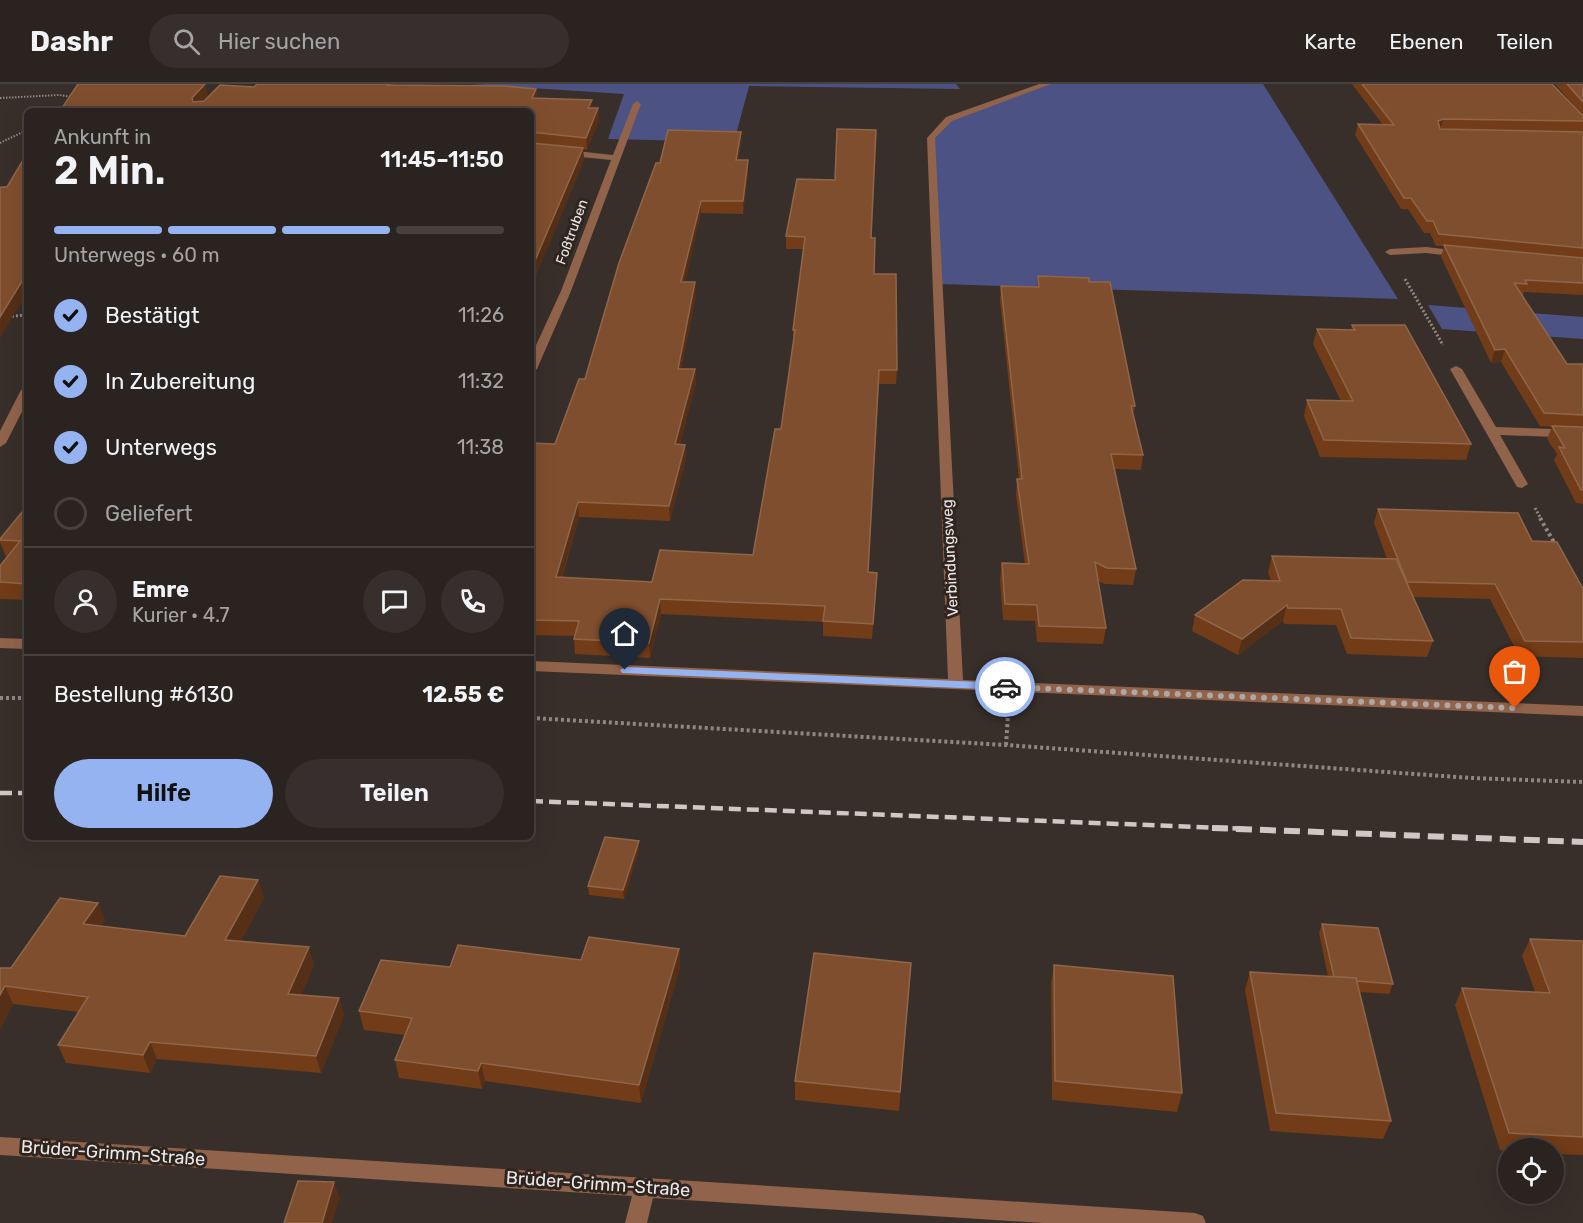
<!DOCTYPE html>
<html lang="de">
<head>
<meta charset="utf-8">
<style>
  :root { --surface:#2a2320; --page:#362f2d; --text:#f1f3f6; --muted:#a5a4a5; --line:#46403e; --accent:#95b2f1 }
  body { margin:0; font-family:Rubik,sans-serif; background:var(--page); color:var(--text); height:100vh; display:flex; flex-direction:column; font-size:22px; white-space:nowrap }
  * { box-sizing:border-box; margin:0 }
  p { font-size:20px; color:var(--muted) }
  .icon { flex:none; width:33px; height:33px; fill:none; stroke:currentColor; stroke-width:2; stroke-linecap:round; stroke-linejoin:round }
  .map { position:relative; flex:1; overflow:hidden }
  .panel { position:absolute; left:24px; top:24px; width:510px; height:732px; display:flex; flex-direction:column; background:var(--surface); border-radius:9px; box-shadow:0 6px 24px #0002,0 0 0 2px var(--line) }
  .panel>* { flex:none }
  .fabs { position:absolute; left:1498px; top:1054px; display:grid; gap:12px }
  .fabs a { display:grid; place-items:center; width:66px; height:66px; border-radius:50%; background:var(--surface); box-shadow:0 6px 24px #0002,0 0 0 2px var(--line); font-size:30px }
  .pin { position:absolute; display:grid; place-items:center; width:51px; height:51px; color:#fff; margin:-62px -26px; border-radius:50% 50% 50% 0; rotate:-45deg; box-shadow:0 0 6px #0007 }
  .pin .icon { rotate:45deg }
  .courier { position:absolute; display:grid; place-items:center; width:60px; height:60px; margin:-30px; border:4px solid #95b2f1; border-radius:50%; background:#fff; color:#222; box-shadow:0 2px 8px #0007 }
  .headline em { font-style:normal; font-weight:600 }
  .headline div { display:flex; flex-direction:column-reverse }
  .headline { display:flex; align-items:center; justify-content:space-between; height:102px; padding:0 30px }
  h1 { font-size:39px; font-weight:600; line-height:45px }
  .bar { display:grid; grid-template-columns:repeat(4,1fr); gap:9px 6px; align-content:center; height:72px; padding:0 30px }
  .bar i { height:8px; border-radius:4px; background:var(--line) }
  .bar .current { background:var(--accent) }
  .bar p { grid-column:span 4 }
  .line { display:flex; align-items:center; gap:15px; padding:0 30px; border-top:2px solid var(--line) }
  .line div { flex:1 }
  .round { display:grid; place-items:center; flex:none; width:63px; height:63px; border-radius:32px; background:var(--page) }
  ol { padding:0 30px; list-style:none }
  li { display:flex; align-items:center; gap:18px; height:66px }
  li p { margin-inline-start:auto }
  li .icon { padding:6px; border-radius:50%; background:var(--accent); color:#111; stroke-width:4 }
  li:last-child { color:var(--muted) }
  li i { width:33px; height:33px; border:3px solid var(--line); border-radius:50% }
  .action { display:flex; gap:12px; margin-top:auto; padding:12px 30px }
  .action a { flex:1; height:69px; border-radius:36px; background:var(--accent); color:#111; font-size:24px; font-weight:600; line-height:69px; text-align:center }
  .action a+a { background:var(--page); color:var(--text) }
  header { display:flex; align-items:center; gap:36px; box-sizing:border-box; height:84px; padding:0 30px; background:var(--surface); border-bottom:2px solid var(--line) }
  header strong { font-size:28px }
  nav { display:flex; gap:33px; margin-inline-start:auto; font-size:21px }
  .search { width:420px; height:54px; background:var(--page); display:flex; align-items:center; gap:15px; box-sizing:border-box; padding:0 21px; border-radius:33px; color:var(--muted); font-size:22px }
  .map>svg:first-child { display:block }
</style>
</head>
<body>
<header>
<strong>Dashr</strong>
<div class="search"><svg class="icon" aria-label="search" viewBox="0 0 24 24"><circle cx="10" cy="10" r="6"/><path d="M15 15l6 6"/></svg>Hier suchen</div>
<nav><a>Karte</a><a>Ebenen</a><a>Teilen</a></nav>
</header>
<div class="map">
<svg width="1583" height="1139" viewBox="0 0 1583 1139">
  <rect width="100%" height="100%" fill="#382f2a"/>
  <g fill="#4d5284">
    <path d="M470 0H956L960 5 749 2 734 58 608 55 624 10Z"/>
    <path d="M1047 0H1263L1398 215 941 200 931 54 949 35Z"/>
    <path d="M1428 221 1583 233V255L1442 245Z"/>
  </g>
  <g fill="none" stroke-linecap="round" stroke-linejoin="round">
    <g stroke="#8e8783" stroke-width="2" stroke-dasharray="1.5 1.5" stroke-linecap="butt">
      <path d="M0 14 59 11 73 13"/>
      <path d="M0 59 27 46"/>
    </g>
    <g stroke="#8e8783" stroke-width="3" stroke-dasharray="2 2" stroke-linecap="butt">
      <path d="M1405 195 1443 261"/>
      <path d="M0 233 27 231"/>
      <path d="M1535 424 1541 435"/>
    </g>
    <g stroke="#8e8783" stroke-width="4" stroke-dasharray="3 3" stroke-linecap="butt">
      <path d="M1540 434 1555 460"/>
      <path d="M0 614H27"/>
      <path d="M531 634 1006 661 1471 694 1583 698"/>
      <path d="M1006 661 1008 631"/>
    </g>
    <g fill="#91634b" fill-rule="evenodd">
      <path d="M1039 0H1051L952 37 935 54 963 596 1583 622V632L531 587V577L948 595 927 54 946 33Z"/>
      <path d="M637 17 641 20 571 207 537 285 531 288V272L561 207 611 76 531 68V62L613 71 633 20Z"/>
      <path d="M1426 163 1461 167 1466 170 1461 173 1426 169 1390 171 1385 168 1390 165Z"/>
      <path d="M1456 282 1462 285 1496 343 1583 346V354L1500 351 1528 400 1522 404 1517 403 1450 285Z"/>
      <path d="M27 302V318L6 359 0 363V347L21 306Z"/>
      <path d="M0 554 27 555V565L0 564Z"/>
      <path d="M0 1053 1195 1129 1203 1132 1206 1139H1043L653 1114 647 1139H625L632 1112 0 1071Z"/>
    </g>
    <g stroke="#cfc8c5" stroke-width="4.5" stroke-dasharray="12 6" stroke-linecap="butt">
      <path d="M0 709H27"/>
      <path d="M531 717 1250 745"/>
    </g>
    <path stroke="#cfc8c5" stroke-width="6" stroke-dasharray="16 8" stroke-linecap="butt" d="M1212 744 1583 758"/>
  </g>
  <g fill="#713c17">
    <path d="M257 0H394V1L536 5 537 14 592 16V24H598L599 36 587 66 583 65 584 76 531 203V27H60L208 11 202 17H204L254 3Z"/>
    <path d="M1352 0H1552L1583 32V211L1524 208 1523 212H1522L1567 280H1583V420L1576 419 1554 376 1557 370 1547 355 1552 343 1540 342 1501 278 1491 279 1441 173 1444 162H1436L1430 149H1424L1408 125H1401L1355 51 1358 40 1383 41Z"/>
    <path d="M1555 0H1583V32Z"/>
    <path d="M741 59 738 76H748V88L743 130 701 129 685 198 696 212 681 285H695L696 299 680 360 685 361 686 375 670 437 579 433 562 494 652 498 753 471 781 345 793 260V246L803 165H786V152L872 154 874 190 897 286 896 300H879L868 488 876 504 872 555 823 552V538L661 530 650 574 575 570 574 555V552L531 551V359L555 360 585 295 660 79Z"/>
    <path d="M1038 192 1089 198 1135 322 1133 330 1143 371 1141 386 1115 385 1136 485 1133 501 1105 500 1098 497 1106 544 1103 560 1037 558 1035 537 1003 536 1000 495 1002 479 1025 480 1016 411 1017 395H1019L1000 216 1001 202 1037 203Z"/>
    <path d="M1352 241 1471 360 1466 376 1320 373 1304 332 1307 316 1341 317 1313 260 1317 245 1351 246Z"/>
    <path d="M27 422V516L0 515V482L7 473H6L0 458V455Z"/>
    <path d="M1378 425 1532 457 1583 503V574L1519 572 1490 515 1413 513 1433 557 1427 573 1347 570 1336 541 1284 540 1283 537 1238 571 1192 547 1195 531 1271 497 1268 488 1272 472 1387 475 1374 439Z"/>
    <path d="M639 757V766L624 815 589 811 588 802Z"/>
    <path d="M258 796 264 814 240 858 314 881 301 911 339 914 344 931 321 989 157 975 150 989 66 979 58 961 79 928 13 920 0 945V884H11L98 819 105 836 101 842 185 852Z"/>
    <path d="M1322 840 1393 900 1389 910 1359 908 1391 1037 1383 1055 1270 1047 1245 906 1250 888 1328 893 1319 849Z"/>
    <path d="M1530 855 1583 857V1071L1554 1070V1065H1509V1067L1500 1066 1455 921 1462 904 1535 908 1522 872Z"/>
    <path d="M679 865 680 883 641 1019 485 997 482 1005 399 994 395 976 405 951 364 946 359 927 450 883 581 876Z"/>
    <path d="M911 879 899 1027 795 1016V997Z"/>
    <path d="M1054 881 1182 1009 1177 1028 1052 1016 1051 899Z"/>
  </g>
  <g fill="#552f16">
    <path d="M205 0 208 11 194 26 192 14Z"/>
    <path d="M536 5 537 17 532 14Z"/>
    <path d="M592 16 593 27 588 24Z"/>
    <path d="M598 24 599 36 587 66 586 54Z"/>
    <path d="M1443 35 1440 46 1438 37Z"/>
    <path d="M741 48V59L736 88V76Z"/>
    <path d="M583 64 584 76 531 203V186Z"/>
    <path d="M748 76V88L743 130V117Z"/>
    <path d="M701 117V129L682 211 681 198Z"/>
    <path d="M27 189V209L0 254V233Z"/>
    <path d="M695 198 696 212 678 298V285Z"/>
    <path d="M1505 265 1501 278 1491 279 1495 266Z"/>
    <path d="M695 285 696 299 676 375 675 360Z"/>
    <path d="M685 361 686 375 670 437 669 422Z"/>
    <path d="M578 418 579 433 557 509 556 493Z"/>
    <path d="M660 515 661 530 650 574 649 559Z"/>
    <path d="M1287 521 1283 537 1238 571 1242 555Z"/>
    <path d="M639 757V766L624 815 623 806Z"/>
    <path d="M258 796 264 814 231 874 225 856Z"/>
    <path d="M98 819 105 836 91 858 83 840Z"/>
    <path d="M309 863 314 881 294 928 288 910Z"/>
    <path d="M679 865 680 883 641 1019 639 1001Z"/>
    <path d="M5 902 13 920 0 945V911Z"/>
    <path d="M339 914 344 931 321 989 316 972Z"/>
    <path d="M150 958 157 975 150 989 143 971Z"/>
    <path d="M481 979 485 997 482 1005 478 987Z"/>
    <path d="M334 1098 340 1114 332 1139H322Z"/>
  </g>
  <g fill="#7f4e2e" stroke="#90664a" stroke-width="1.5">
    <path d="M78 0H205L192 14 193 18 204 17 220 1 254 3 257 0H389L388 1 504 2 536 5 532 14 592 16 588 24H598L586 54 531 48V27H60Z"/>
    <path d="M1362 0H1552L1583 32V37L1443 35 1438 37 1440 45 1583 48V164L1439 150 1433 137H1427L1411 114H1404L1358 40 1394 41Z"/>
    <path d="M1567 0H1583V18Z"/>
    <path d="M837 45 876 46 871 154H875L874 190H896L897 286H879L868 488 877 489 873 540 823 537 825 522 660 515 649 559 574 555 579 537 531 536V359L555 360 579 295H585L619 179 656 79H660L668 46 741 48 736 76H748L743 117H701L681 198H695L678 285H695L675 360 685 361 669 422 578 418 556 493 652 498 660 466 753 471 775 345H781L795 246H793L805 153 786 152 797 95 835 96Z"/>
    <path d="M531 59 583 64 531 186Z"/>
    <path d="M26 71H27V189L0 233V104L1 103H7Z"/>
    <path d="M1444 161 1583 174V199L1525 196 1527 200 1514 199 1567 280H1583V331L1544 329 1505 265 1495 266Z"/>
    <path d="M1038 192 1089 194V198H1110L1135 322H1131L1143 371 1111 370 1136 485 1107 484 1095 478 1106 544 1039 542 1037 521 1005 520 1002 479 1029 480 1017 395H1022L1001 202 1039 203Z"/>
    <path d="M1352 241H1405L1471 360 1324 356 1307 316 1353 317 1317 245 1355 246Z"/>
    <path d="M1552 342 1583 343V406H1581L1559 363 1565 364Z"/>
    <path d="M27 422V500L0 498V482L20 457 0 456V455Z"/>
    <path d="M1378 425 1518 429 1532 457 1557 458 1582 503H1583V558L1525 557 1495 500 1407 498Z"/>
    <path d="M1272 472 1396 475 1433 557 1351 554 1341 525 1288 524 1287 521 1242 555 1195 531 1243 496 1280 497Z"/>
    <path d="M605 753 639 757 623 806 588 802Z"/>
    <path d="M220 792 258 796 225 856 309 863 288 910 339 914 316 972 150 958 143 971 58 961 88 913 5 902 0 911V884H11L60 814 98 819 83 840 185 852Z"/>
    <path d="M1322 840 1378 844 1393 900 1356 897V894L1334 893Z"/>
    <path d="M589 853 679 865 639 1001 481 979 478 987 395 976 412 934 359 927 381 876 450 883 458 861 581 876Z"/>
    <path d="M1530 855 1583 857V1053L1509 1049 1462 904 1550 909Z"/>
    <path d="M814 869 911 879 900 1008 795 997Z"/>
    <path d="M1054 881 1173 892 1182 1009 1055 997Z"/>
    <path d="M1250 888 1356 894 1391 1037 1276 1029Z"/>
    <path d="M298 1097 334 1098 322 1139H284Z"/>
  </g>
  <path fill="#95b2f1" d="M625 583 1005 599 1010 603 1005 606 622 589 620 586Z"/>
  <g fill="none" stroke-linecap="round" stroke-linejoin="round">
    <path stroke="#aea7a4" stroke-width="6" stroke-dasharray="0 10.8" d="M1005 603 1515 624"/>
  </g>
  <g text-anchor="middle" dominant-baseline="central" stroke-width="6" stroke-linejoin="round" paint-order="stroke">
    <g font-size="14" fill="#eee8e5" stroke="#2e2521">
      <text transform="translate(572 148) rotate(-70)">Foßtruben</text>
    </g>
    <g font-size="15" fill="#eee8e5" stroke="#2e2521">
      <text transform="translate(950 474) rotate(-93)">Verbindungsweg</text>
    </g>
    <g font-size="18" fill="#eee8e5" stroke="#2e2521">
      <text transform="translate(113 1069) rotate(4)">Brüder-Grimm-Straße</text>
      <text transform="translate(598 1100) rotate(4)">Brüder-Grimm-Straße</text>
    </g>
  </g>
</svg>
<div class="fabs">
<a><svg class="icon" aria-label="locate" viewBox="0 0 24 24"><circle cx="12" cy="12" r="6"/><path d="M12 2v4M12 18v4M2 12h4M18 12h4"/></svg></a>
</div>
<div class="pin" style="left:1515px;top:624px;background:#ea580c"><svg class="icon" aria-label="bag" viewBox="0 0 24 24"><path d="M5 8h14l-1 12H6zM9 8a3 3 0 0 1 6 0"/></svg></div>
<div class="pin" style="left:625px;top:586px;background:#1f2937"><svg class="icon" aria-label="home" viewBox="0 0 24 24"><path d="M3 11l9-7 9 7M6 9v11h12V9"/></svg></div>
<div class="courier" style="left:1005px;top:603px"><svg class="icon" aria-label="car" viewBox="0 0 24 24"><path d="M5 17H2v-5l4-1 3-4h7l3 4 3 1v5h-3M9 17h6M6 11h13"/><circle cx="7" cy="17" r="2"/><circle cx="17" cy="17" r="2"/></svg></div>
<section class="panel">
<div class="headline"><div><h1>2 Min.</h1><p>Ankunft in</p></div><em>11:45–11:50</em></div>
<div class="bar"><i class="current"></i><i class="current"></i><i class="current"></i><i></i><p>Unterwegs · 60 m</p></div>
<ol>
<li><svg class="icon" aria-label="check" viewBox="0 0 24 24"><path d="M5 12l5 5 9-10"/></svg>Bestätigt<p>11:26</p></li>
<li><svg class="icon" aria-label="check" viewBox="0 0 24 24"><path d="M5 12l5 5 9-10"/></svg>In Zubereitung<p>11:32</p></li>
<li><svg class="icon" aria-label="check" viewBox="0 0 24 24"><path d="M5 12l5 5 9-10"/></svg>Unterwegs<p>11:38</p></li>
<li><i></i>Geliefert</li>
</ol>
<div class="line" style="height:108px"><a class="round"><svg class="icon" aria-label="person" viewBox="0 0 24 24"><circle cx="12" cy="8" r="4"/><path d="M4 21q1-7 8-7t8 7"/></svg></a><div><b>Emre</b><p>Kurier · 4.7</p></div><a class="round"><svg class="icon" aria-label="chat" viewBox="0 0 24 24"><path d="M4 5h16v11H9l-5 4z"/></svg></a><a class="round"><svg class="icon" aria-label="phone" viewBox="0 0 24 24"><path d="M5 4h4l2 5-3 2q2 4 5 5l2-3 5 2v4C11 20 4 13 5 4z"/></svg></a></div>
<div class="line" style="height:78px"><div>Bestellung #6130</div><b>12.55 €</b></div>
<div class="action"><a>Hilfe</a><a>Teilen</a></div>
</section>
</div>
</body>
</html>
